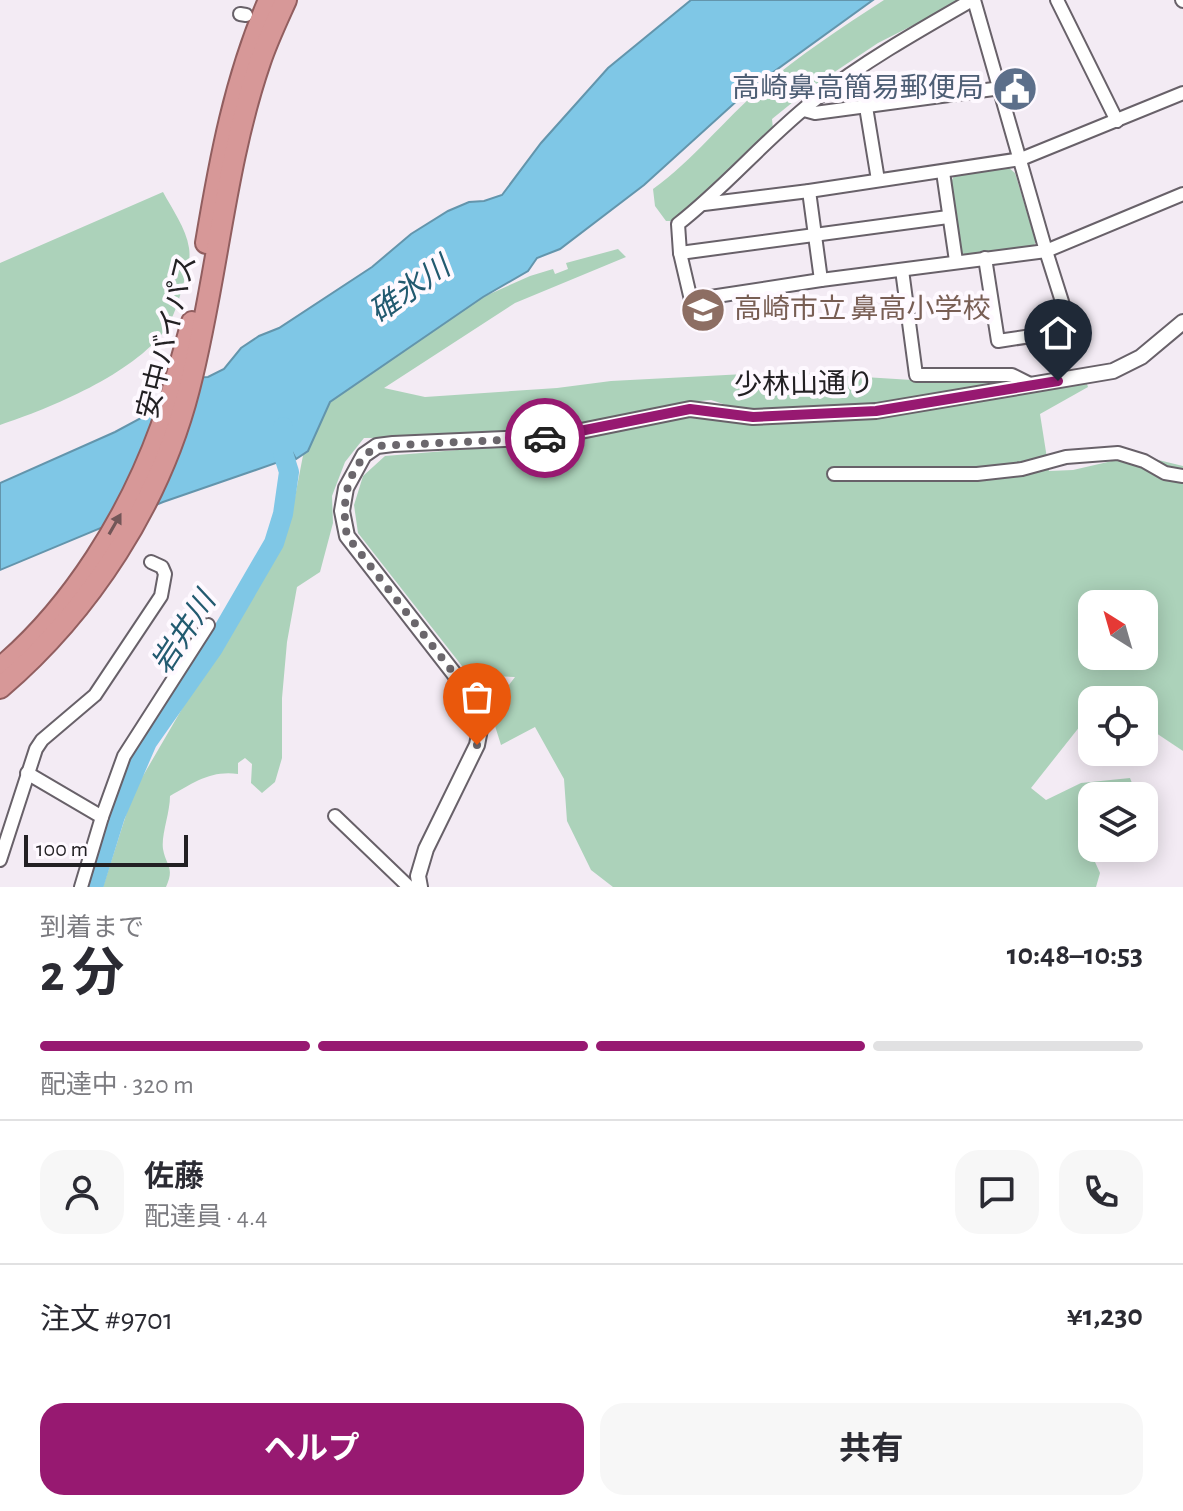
<!DOCTYPE html>
<html lang="ja">
<head>
<meta charset="utf-8">
<style>
  :root { --surface:#fff; --page:#f7f7f7; --text:#2b2b33; --muted:#7c7c81; --line:#e1e1e2; --accent:#971971 }
  body { margin:0; font-family:"Alegreya Sans","Noto Sans JP",sans-serif; background:var(--page); color:var(--text); height:100vh; display:flex; flex-direction:column; font-size:30px; white-space:nowrap }
  * { box-sizing:border-box; margin:0 }
  p { font-size:26px; color:var(--muted) }
  .icon { flex:none; width:44px; height:44px; fill:none; stroke:currentColor; stroke-width:2; stroke-linecap:round; stroke-linejoin:round }
  .map { position:relative; height:887px; overflow:hidden }
  .drawer { display:flex; flex-direction:column; background:var(--surface); flex:1 }
  .drawer>* { flex:none }
  .needle { width:52px; rotate:323deg }
  .tools { position:absolute; left:1078px; top:590px; display:grid; gap:16px }
  .tools a { display:grid; place-items:center; width:80px; height:80px; border-radius:16px; background:var(--surface); box-shadow:0 4px 20px #0003; font-size:40px }
  .scale { position:absolute; left:24px; bottom:20px; width:164px; box-sizing:border-box; padding-left:8px; border:4px solid #222023; border-top:0; font-size:22px; line-height:28px; white-space:nowrap; color:#222023; -webkit-text-stroke:6px #fef9ff; paint-order:stroke }
  .pin { position:absolute; display:grid; place-items:center; width:68px; height:68px; color:#fff; margin:-82px -34px; border-radius:50% 50% 50% 0; rotate:-45deg; box-shadow:0 0 8px #0007 }
  .pin .icon { rotate:45deg }
  .courier { position:absolute; display:grid; place-items:center; width:80px; height:80px; margin:-40px; border:6px solid #971971; border-radius:50%; background:#fff; color:#222; box-shadow:0 2px 10px #0007 }
  .summary em { font-style:normal; font-weight:700 }
  .summary div { display:flex; flex-direction:column-reverse }
  .summary { display:flex; align-items:center; justify-content:space-between; height:136px; padding:0 40px }
  h1 { font-size:52px; font-weight:700; line-height:60px }
  .bar { display:grid; grid-template-columns:repeat(4,1fr); gap:12px 8px; align-content:center; height:96px; padding:0 40px }
  .bar i { height:10px; border-radius:6px; background:var(--line) }
  .bar .active { background:var(--accent) }
  .bar p { grid-column:span 4 }
  .line { display:flex; align-items:center; gap:20px; padding:0 40px; border-top:2px solid var(--line) }
  .line div { flex:1 }
  .round { display:grid; place-items:center; flex:none; width:84px; height:84px; border-radius:24px; background:var(--page) }
  .cta { display:flex; gap:16px; margin-top:auto; padding:16px 40px }
  .cta a { flex:1; height:92px; border-radius:24px; background:var(--accent); color:#fff; font-size:32px; font-weight:700; line-height:92px; text-align:center }
  .cta a+a { background:var(--page); color:var(--text) }
  .map>svg:first-child { display:block }
</style>
</head>
<body>
<div class="map">
<svg width="1183" height="887" viewBox="0 0 1183 887">
  <rect width="100%" height="100%" fill="#f3ebf4"/>
  <g fill="#acd2ba" fill-rule="evenodd">
    <path d="M884 0H957L959 2 878 43 809 89 772 119 773 129 678 221H666L655 206 653 189C693 160 724 120 762 87 800 55 842 27 884 0Z"/>
    <path d="M1008 167 1015 173 1036 242 1032 248 965 255 961 252 951 182 954 176Z"/>
    <path d="M163 192C172 209 186 228 189 248 191 260 187 273 183 285 179 300 174 317 165 330 133 374 51 408 0 425V263Z"/>
    <path d="M618 249 626 257 515 303 384 388 425 397 557 388 611 381 784 372 912 380 1003 379 1009 384 882 405 745 411 711 400 691 402 549 432 483 437 364 438 345 462 332 496 333 523 320 572 297 587 287 642 282 698V758L275 782 262 793 251 783 252 764 245 758 238 763V774C211 770 193 783 170 796 170 813 161 835 163 849 166 866 175 867 166 887H103L133 793 232 623 274 556 294 502 306 440 330 402 483 297 530 276 553 269 555 274 568 269 566 263Z"/>
    <path d="M1087 384 1088 387 1040 414 1049 471 1073 470 1138 455 1183 466V751L1144 725V700H1092V711L1031 788 1046 800 1081 783 1130 778 1137 796H1092V838L1086 842 1100 873 1096 887H613L591 870 567 821 564 779 535 727 501 745 490 710 515 677 469 675 358 533 354 505 363 476 385 456 481 448H533L689 416H874ZM1092 604H1144V656H1092Z"/>
  </g>
  <path fill="#7fc7e6" stroke="#6395ac" stroke-width="2" d="M691 0H873L750 89 644 185 560 249 537 258 528 271 483 297 330 402 308 451 296 459 290 448 276 463 163 502 0 570V483L115 432 143 417 185 378 208 377 224 369 241 348 259 336 279 328 372 267 411 234 448 211 469 202 484 201 502 195 541 143 608 68Z"/>
  <g fill="none" stroke-linecap="round" stroke-linejoin="round">
    <path stroke="#7fc7e6" stroke-width="20" d="M93 887 115 816 147 742 213 648 274 543 283 514 289 472 283 453V427"/>
    <g stroke="#686169" stroke-width="16">
      <g id="minor">
        <path d="M972 0C918 31 865 61 816 99 767 137 727 186 678 224L680 253 691 300 821 280 1046 251 1183 194"/>
        <path d="M974 0 1046 251 1077 349"/>
        <path d="M1057 0 1117 121"/>
        <path d="M1182 0 1183 1"/>
        <path d="M240 14 246 15"/>
        <path d="M866 107 878 180"/>
        <path d="M804 110 815 113 1001 88"/>
        <path d="M943 172 956 261"/>
        <path d="M809 191 821 280"/>
        <path d="M704 204 809 191 1021 159 1183 93"/>
        <path d="M680 253 948 217"/>
        <path d="M985 258 998 341 1071 330"/>
        <path d="M902 270 916 375H1012L1032 385"/>
        <path d="M834 474H977L1022 469 1066 457 1118 453 1144 461 1165 473 1183 476"/>
        <path d="M27 773 102 817"/>
        <path d="M335 816 409 887"/>
        <path d="M0 860 36 749 42 740 95 695 161 596 165 574 162 567 151 562"/>
        <path d="M81 887 102 817 124 756 208 625"/>
      </g>
    </g>
    <g stroke="#686169" stroke-width="18">
      <path id="tertiary" d="M420 887 418 876 426 849 477 745 482 719 473 698 347 536 342 511 346 488 364 455 377 446 393 444 551 437 690 409 753 417 876 411 1113 371 1141 357 1183 322"/>
    </g>
    <g stroke="#915e5f" stroke-width="24">
      <g id="trunk">
        <path d="M206 243C220 159 235 78 269 0"/>
        <path d="M0 668C73 607 129 515 161 427 173 392 182 357 192 322"/>
        <path d="M0 688C90 611 160 503 189 389 217 281 224 167 260 62 267 41 277 20 286 0"/>
      </g>
    </g>
    <use href="#minor" stroke="#fff" stroke-width="12"/>
    <use href="#tertiary" stroke="#fff" stroke-width="14"/>
    <use href="#trunk" stroke="#d79898" stroke-width="20"/>
  </g>
  <defs><path id="oneway-solid" d="M-6-.8H1V-3.2L6.5 0L1 3.2V.8H-6Z" transform="scale(2)"/></defs>
  <use fill="#735658" href="#oneway-solid" transform="translate(115 524) rotate(-60)"/>
  <g fill="none" stroke-linecap="round" stroke-linejoin="round">
    <path stroke="#6b676c" stroke-width="8" stroke-dasharray="0 14.4" d="M477 745 482 719 473 698 347 536C341 502 346 467 377 446L545 438"/>
    <path stroke="#971971" stroke-width="10" d="M545 438 690 409 753 417 876 411 1058 381"/>
  </g>
  <defs>
    <g id="civic-disc" transform="scale(2.3)"><circle r="9.5" fill="#5c6f8a" stroke="#fef9ff"/><path d="M-.6-6.5H3V-4.5H.6V-3L4-1V1h2V6H-6V1h2V-1L-.6-3ZM-1.2 2.5V6h2.4V2.5Z" fill="#fff"/></g>
    <g id="school-disc" transform="scale(2.3)"><circle r="9.5" fill="#8d6e63" stroke="#fef9ff"/><path d="M0-5L7-2L0 1L-7-2ZM-4 1L0 2.5L4 1V4Q0 6-4 4Z" fill="#fff"/></g>
  </defs>
  <g fill-rule="evenodd">
    <use href="#civic-disc" x="1015" y="89"/>
    <use href="#school-disc" x="703" y="310"/>
  </g>
  <g text-anchor="middle" dominant-baseline="central" stroke-width="8" stroke-linejoin="round" paint-order="stroke">
    <g font-size="28" fill="#4e5e75" stroke="#fef9ff" text-anchor="end">
      <text x="984" y="89">高崎鼻高簡易郵便局</text>
    </g>
    <g font-size="28" fill="#785e54" stroke="#fef9ff" text-anchor="start">
      <text x="734" y="310">高崎市立 鼻高小学校</text>
    </g>
    <g font-size="28" fill="#222023" stroke="#fef9ff">
      <text transform="translate(168 337) rotate(-76)">安中バイパス</text>
      <text transform="translate(804 385) rotate(-1)">少林山通り</text>
    </g>
    <g font-size="30" font-style="italic" fill="#225a70" stroke="#fef9ff">
      <text transform="translate(410 290) rotate(-35)">碓氷川</text>
      <text transform="translate(184 633) rotate(-57)">岩井川</text>
    </g>
  </g>
</svg>
<div class="tools">
<a><svg class="needle" viewBox="-14 -14 28 28"><path d="M0-13l5 13h-10z" fill="#e53935"/><path d="M0 13l5-13h-10z" fill="#7c7c81"/></svg></a>
<a><svg class="icon" aria-label="locate" viewBox="0 0 24 24"><circle cx="12" cy="12" r="6"/><path d="M12 2v4M12 18v4M2 12h4M18 12h4"/></svg></a>
<a><svg class="icon" aria-label="layers" viewBox="0 0 24 24"><path d="M12 4l9 5-9 5-9-5zM3 14l9 5 9-5"/></svg></a>
</div>
<div class="scale">100 m</div>
<div class="pin" style="left:477px;top:745px;background:#ea580c"><svg class="icon" aria-label="bag" viewBox="0 0 24 24"><path d="M5 8h14l-1 12H6zM9 8a3 3 0 0 1 6 0"/></svg></div>
<div class="pin" style="left:1058px;top:381px;background:#1f2937"><svg class="icon" aria-label="home" viewBox="0 0 24 24"><path d="M3 11l9-7 9 7M6 9v11h12V9"/></svg></div>
<div class="courier" style="left:545px;top:438px"><svg class="icon" aria-label="car" viewBox="0 0 24 24"><path d="M5 17H2v-5l4-1 3-4h7l3 4 3 1v5h-3M9 17h6M6 11h13"/><circle cx="7" cy="17" r="2"/><circle cx="17" cy="17" r="2"/></svg></div>
</div>
<section class="drawer">
<div class="summary"><div><h1>2 分</h1><p>到着まで</p></div><em>10:48–10:53</em></div>
<div class="bar"><i class="active"></i><i class="active"></i><i class="active"></i><i></i><p>配達中 · 320 m</p></div>
<div class="line" style="height:144px"><a class="round"><svg class="icon" aria-label="person" viewBox="0 0 24 24"><circle cx="12" cy="8" r="4"/><path d="M4 21q1-7 8-7t8 7"/></svg></a><div><b>佐藤</b><p>配達員 · 4.4</p></div><a class="round"><svg class="icon" aria-label="chat" viewBox="0 0 24 24"><path d="M4 5h16v11H9l-5 4z"/></svg></a><a class="round"><svg class="icon" aria-label="phone" viewBox="0 0 24 24"><path d="M5 4h4l2 5-3 2q2 4 5 5l2-3 5 2v4C11 20 4 13 5 4z"/></svg></a></div>
<div class="line" style="height:104px"><div>注文 #9701</div><b>¥1,230</b></div>
<div class="cta"><a>ヘルプ</a><a>共有</a></div>
</section>
</body>
</html>
